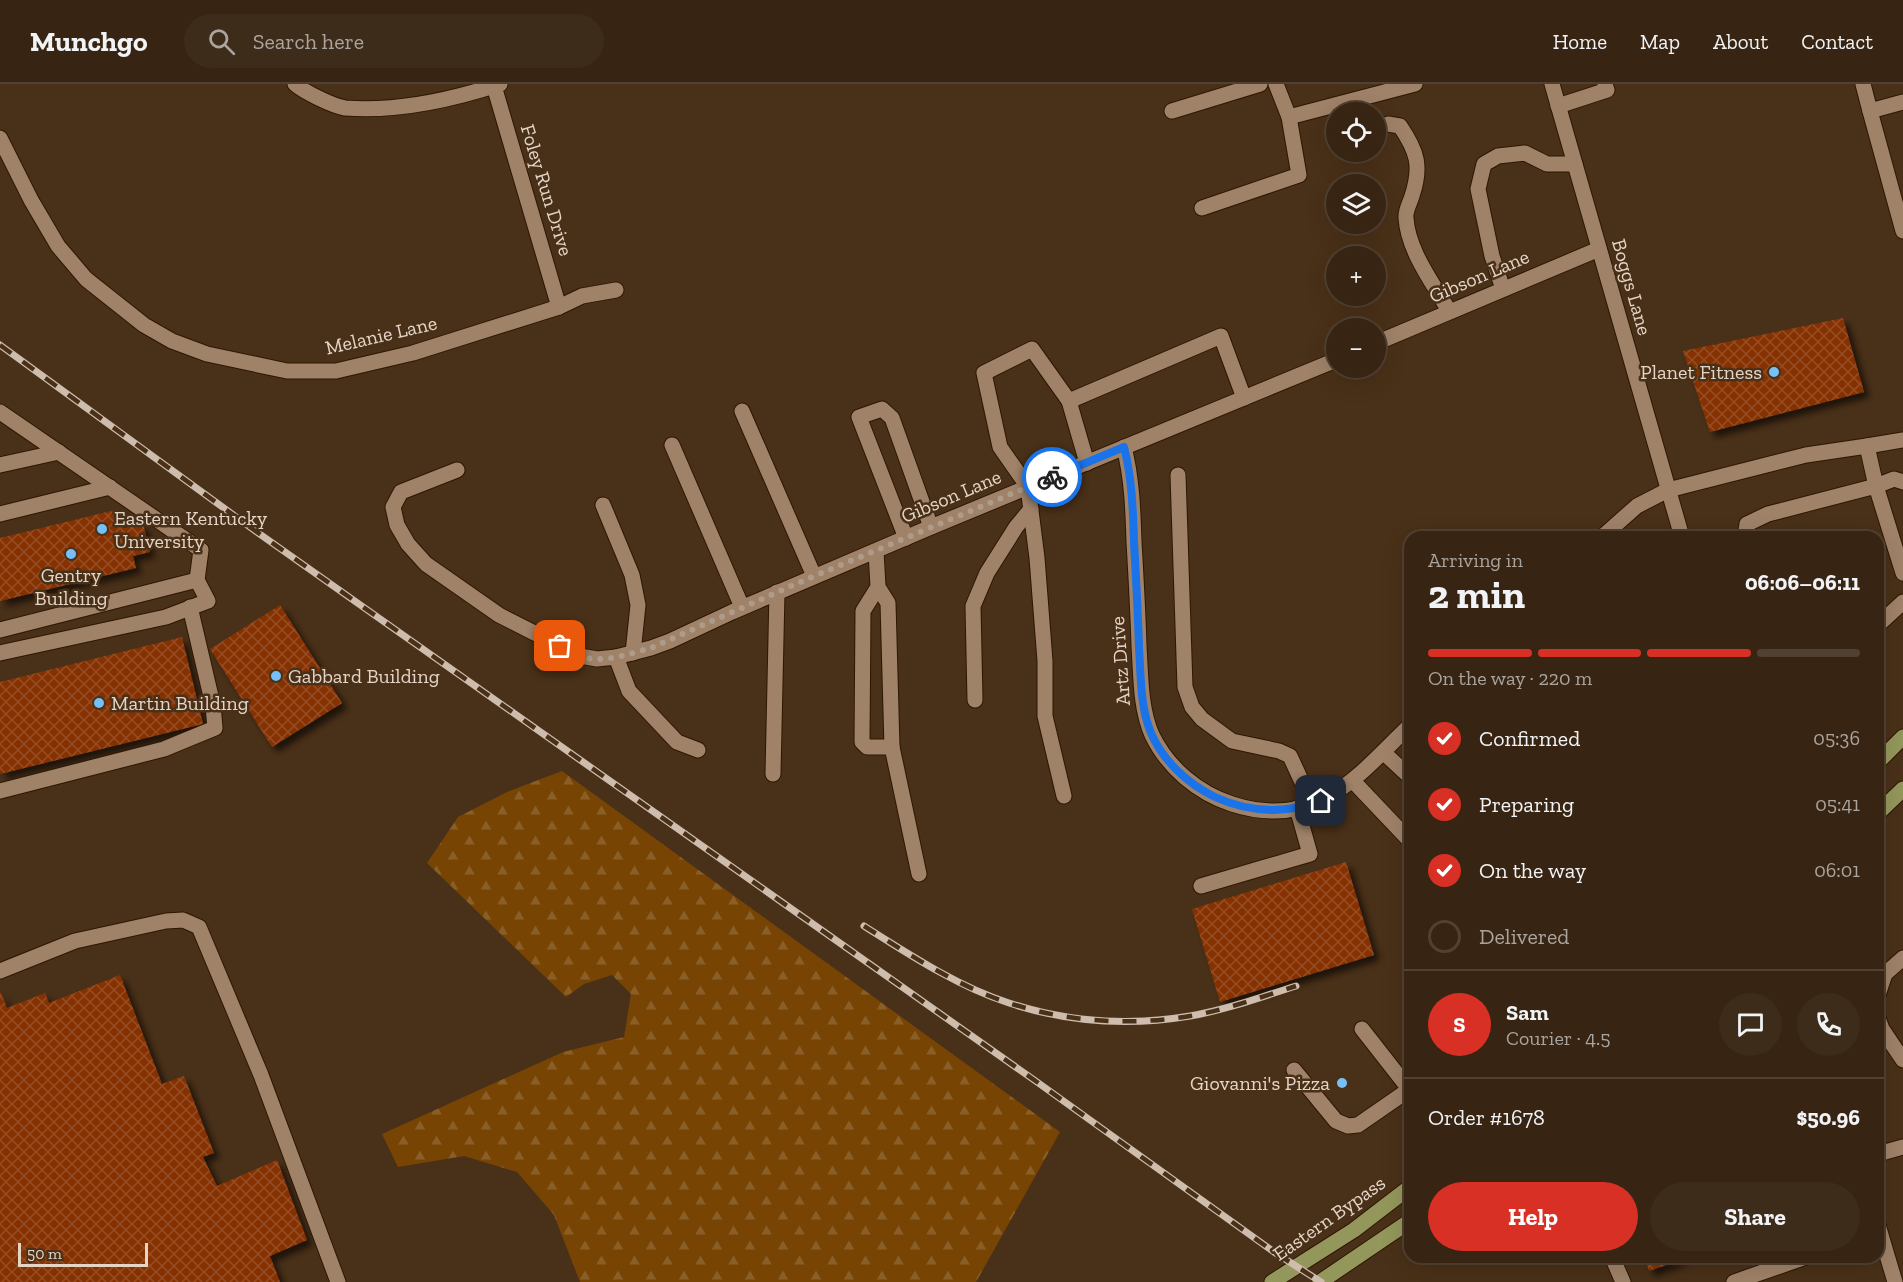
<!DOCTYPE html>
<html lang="en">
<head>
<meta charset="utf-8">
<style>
  :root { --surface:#372412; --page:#3e2c1b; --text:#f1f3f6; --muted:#aaa49f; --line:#514132; --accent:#d93025 }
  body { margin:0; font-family:"Zilla Slab",serif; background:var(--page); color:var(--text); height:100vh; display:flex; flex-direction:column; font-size:22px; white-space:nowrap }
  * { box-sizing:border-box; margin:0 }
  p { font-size:20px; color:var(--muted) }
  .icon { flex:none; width:33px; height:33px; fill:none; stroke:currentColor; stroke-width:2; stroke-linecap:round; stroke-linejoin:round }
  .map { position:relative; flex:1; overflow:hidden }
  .side { position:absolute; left:1404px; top:447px; width:480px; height:732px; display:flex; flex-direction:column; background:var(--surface); border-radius:18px; box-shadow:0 6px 24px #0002,0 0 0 2px var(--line) }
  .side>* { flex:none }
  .controls { position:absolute; left:1326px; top:18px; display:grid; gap:12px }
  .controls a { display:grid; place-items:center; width:60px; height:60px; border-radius:50%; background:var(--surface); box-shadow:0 6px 24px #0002,0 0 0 2px var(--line); font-size:30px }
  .scale { position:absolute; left:18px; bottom:15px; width:130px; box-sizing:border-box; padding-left:6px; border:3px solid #e5d5c7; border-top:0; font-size:16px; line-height:21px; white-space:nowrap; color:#e5d5c7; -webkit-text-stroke:4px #493018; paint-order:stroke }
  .pin { position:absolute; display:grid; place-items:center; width:51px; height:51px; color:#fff; margin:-26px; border-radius:12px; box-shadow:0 3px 9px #0006 }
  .courier { position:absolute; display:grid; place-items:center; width:60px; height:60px; margin:-30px; border:4px solid #1a73e8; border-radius:50%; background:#fff; color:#222; box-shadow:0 2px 8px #0007 }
  .headline em { font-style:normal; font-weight:700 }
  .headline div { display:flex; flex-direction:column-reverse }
  .headline { display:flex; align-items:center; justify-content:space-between; height:102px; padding:0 24px }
  h1 { font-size:39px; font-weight:700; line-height:45px }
  .bar { display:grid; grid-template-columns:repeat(4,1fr); gap:9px 6px; align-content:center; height:72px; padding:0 24px }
  .bar i { height:8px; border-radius:4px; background:var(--line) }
  .bar .selected { background:var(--accent) }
  .bar p { grid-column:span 4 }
  .line { display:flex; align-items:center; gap:15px; padding:0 24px; border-top:2px solid var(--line) }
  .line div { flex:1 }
  .round { display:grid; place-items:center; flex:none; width:63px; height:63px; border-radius:32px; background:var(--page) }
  ol { padding:0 24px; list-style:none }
  li { display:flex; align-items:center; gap:18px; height:66px }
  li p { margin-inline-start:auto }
  li .icon { padding:6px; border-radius:50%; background:var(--accent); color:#fff; stroke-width:4 }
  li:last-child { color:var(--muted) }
  li i { width:33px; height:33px; border:3px solid var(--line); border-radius:50% }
  .cta { display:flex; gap:12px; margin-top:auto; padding:12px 24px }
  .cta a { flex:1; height:69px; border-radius:36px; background:var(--accent); color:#fff; font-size:24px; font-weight:700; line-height:69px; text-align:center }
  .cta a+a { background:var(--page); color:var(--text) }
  header { display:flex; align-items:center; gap:36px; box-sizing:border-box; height:84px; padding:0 30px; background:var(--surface); border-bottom:2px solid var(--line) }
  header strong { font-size:28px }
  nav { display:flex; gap:33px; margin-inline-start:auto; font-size:21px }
  .search { width:420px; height:54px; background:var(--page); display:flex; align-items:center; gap:15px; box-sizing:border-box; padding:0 21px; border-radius:33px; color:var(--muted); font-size:22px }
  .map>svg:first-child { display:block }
</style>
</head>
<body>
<header>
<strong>Munchgo</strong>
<div class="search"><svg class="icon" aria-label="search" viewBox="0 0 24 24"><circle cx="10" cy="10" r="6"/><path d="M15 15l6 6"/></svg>Search here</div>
<nav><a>Home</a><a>Map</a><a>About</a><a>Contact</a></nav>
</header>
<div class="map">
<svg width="1903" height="1198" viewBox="0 0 1903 1198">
  <defs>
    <pattern id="forest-firs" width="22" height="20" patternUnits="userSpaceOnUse" patternTransform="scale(1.5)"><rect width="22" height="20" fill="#774404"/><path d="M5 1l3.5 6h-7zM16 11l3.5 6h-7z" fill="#8a5e27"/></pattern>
    <pattern id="building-cross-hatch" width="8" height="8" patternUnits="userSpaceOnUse" patternTransform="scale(1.5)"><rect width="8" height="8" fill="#853104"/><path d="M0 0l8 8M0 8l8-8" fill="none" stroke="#964e27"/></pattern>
    <filter id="shadow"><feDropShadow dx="5.5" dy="5.5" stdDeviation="3" flood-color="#0009"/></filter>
  </defs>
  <rect width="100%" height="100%" fill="#493018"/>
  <path fill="url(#forest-firs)" d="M562 687 1060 1048 976 1198H580L554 1131 517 1088 464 1072 398 1083 382 1050 563 968 624 953 631 910 612 891 584 900 566 913 427 779 458 733 507 708Z"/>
  <g fill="url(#building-cross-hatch)" filter="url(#shadow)">
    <path d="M1843 234 1864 308 1710 348 1683 267Z"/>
    <path d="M119 425 124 444 143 440 150 468 133 472 136 484 0 517V454Z"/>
    <path d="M280 521 342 619 272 663 210 565Z"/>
    <path d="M182 553 203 640 0 690V598Z"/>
    <path d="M1346 778 1374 871 1220 918 1192 825Z"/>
    <path d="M120 891 162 1000 184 992 214 1069 203 1073 217 1102 277 1076 307 1156 270 1172 280 1198H0V907L7 924 45 909 49 919Z"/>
    <path d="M1644 1173H1689L1649 1187Z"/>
  </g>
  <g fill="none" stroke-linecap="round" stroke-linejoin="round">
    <g stroke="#2e1701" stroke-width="17">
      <g id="minor">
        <path d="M295 0C304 8 333 22 345 24 397 28 451 16 500 0"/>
        <path d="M1276 0 1289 33 1415 0"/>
        <path d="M1552 0 1682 453"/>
        <path d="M1863 0 1870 27"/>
        <path d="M494 2 559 223"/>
        <path d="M1903 18 1870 27 1903 147"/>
        <path d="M1558 22 1607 6 1605 0"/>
        <path d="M1172 27 1260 0"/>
        <path d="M1376 44 1388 40 1400 42C1417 67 1422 82 1412 112 1410 119 1405 127 1406 134 1408 167 1433 199 1449 227"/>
        <path d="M0 54 31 116 58 162 86 195 144 241 172 257 207 270 287 287H336L413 269 559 223 582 212 616 206"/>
        <path d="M1202 124 1299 91 1289 33"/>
        <path d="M1503 205 1492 172 1478 105 1484 80 1498 72 1525 69 1547 80H1575"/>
        <path d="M1376 259 1599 165"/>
        <path d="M742 327 814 492"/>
        <path d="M0 328 201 466 197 496"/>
        <path d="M1903 356 1867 362 1876 402 1894 395 1903 398"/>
        <path d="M672 361 742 523"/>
        <path d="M1124 363C1132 394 1133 426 1134 458 1136 492 1138 527 1139 562 1141 591 1140 624 1152 651 1168 684 1198 709 1232 720 1316 747 1357 693 1410 641"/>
        <path d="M1087 379 1069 317 1221 252 1244 314"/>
        <path d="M0 381 59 368"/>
        <path d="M457 386 401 408 393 423 397 441 408 460 426 480 499 531 580 572 597 575 616 573 629 607 677 658 698 666"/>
        <path d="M1178 391 1185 603 1192 623 1202 635 1232 657 1279 667 1290 672 1312 720"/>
        <path d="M603 421 632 491 638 521 633 569"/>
        <path d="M0 430 110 403"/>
        <path d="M1602 453 1637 422 1668 406 1806 371 1867 362"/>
        <path d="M1745 453 1747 440 1768 430 1876 402 1903 489"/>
        <path d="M906 454 859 333 882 325 892 334 931 443"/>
        <path d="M876 467 878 503 888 519 892 663H867L862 658 863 527 878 503"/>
        <path d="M1878 541 1903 518"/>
        <path d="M0 546 197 496 208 517 166 533 0 569"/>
        <path d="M616 573 651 564 670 557 732 528 931 443 1336 276"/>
        <path d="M975 616 973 522 987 489 1016 443 1031 425"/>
        <path d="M892 663 919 790"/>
        <path d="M1383 668 1410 693"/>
        <path d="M773 690 777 508"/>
        <path d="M1353 697 1410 757"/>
        <path d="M0 707 164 665 215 644 213 621 190 523"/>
        <path d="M1064 712 1045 632V577L1037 474 1028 403 1000 363 984 289 1032 265 1069 317"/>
        <path d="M1201 802 1310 770 1297 724"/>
        <path d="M0 887 75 857 166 837 183 836 199 843 261 991 338 1198"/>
        <path d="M1878 911 1885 890 1903 874"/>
        <path d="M1878 934 1882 945 1903 976"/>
        <path d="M1362 945 1409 1005"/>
        <path d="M1294 986 1336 1037 1348 1042 1358 1041 1410 1005"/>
        <path d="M1878 1070 1903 1063"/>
        <path d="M1878 1141 1895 1198"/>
        <path d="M1612 1173 1623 1198"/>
        <path d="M1734 1198 1806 1173"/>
      </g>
    </g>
    <g stroke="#2e1701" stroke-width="17">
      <g id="major">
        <path d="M1878 678 1903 653"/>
        <path d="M1878 729 1903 705"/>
        <path d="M1272 1198 1354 1146 1410 1103"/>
        <path d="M1320 1198 1410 1137"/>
      </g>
    </g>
    <use href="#minor" stroke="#9f8268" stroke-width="15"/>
    <use href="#major" stroke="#94975b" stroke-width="15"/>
    <g stroke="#cebcad" stroke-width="7">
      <g id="rail">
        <path d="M0 261 254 446 1037 998 1274 1168 1321 1198"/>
        <path d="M864 842C910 871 957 902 1009 919 1067 938 1130 942 1190 932 1226 926 1261 913 1296 902"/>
      </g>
    </g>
    <use href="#rail" stroke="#493018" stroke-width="4.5" stroke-dasharray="14" stroke-linecap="butt"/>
  </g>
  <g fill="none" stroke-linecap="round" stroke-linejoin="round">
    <path stroke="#ae9b8a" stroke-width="6" stroke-dasharray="0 10.8" d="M560 562C567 565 574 570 581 573 603 579 630 570 651 564L805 496 1052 393"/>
    <path stroke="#1a73e8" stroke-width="8" d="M1052 393 1124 363C1132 394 1133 426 1134 458 1136 493 1138 529 1139 564 1141 592 1140 623 1151 649 1163 677 1188 700 1215 713 1250 729 1285 730 1321 717"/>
  </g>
  <g fill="#77c0f7" stroke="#493018" stroke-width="2">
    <circle cx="1774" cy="288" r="6"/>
    <circle cx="102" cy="445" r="6"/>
    <circle cx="71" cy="470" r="6"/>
    <circle cx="276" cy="592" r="6"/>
    <circle cx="99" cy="619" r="6"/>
    <circle cx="1342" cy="999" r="6"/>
  </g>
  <g text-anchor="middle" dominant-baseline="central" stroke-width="5" stroke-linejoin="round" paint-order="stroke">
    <g font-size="20" fill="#e5d5c7" stroke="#493018">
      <text transform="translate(547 106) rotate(73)">Foley Run Drive</text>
      <text transform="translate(1479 192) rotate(-23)">Gibson Lane</text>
      <text transform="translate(1632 203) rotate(74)">Boggs Lane</text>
      <text transform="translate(381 251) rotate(-13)">Melanie Lane</text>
      <text transform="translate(951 412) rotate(-23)">Gibson Lane</text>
      <text transform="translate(1120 577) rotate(-94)">Artz Drive</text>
      <text transform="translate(1329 1134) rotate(-35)">Eastern Bypass</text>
    </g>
    <g font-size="20" fill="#e5d5c7" stroke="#493018" text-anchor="start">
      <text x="1762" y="288" text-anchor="end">Planet Fitness</text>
      <text x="114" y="434">Eastern Kentucky<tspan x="114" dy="23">University</tspan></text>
      <text x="71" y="491" text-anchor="middle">Gentry<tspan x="71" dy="23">Building</tspan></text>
      <text x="288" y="592">Gabbard Building</text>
      <text x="111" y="619">Martin Building</text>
      <text x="1330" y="999" text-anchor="end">Giovanni's Pizza</text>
    </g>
  </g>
</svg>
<div class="controls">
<a><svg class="icon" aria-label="locate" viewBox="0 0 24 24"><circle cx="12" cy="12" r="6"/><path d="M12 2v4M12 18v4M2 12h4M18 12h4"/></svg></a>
<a><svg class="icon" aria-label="layers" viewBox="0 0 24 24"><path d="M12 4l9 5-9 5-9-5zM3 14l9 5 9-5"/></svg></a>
<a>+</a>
<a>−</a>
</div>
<div class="scale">50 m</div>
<div class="pin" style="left:560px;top:562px;background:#ea580c"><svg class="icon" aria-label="bag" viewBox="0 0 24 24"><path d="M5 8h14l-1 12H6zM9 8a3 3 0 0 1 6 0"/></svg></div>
<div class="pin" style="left:1321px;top:717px;background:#1f2937"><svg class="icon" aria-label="home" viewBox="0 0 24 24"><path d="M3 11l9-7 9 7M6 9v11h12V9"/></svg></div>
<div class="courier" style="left:1052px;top:393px"><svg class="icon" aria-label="bike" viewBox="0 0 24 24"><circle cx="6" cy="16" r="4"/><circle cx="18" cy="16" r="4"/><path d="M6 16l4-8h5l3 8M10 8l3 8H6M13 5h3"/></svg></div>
<section class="side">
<div class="headline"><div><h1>2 min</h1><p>Arriving in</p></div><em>06:06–06:11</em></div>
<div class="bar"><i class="selected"></i><i class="selected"></i><i class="selected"></i><i></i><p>On the way · 220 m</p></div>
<ol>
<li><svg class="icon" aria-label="check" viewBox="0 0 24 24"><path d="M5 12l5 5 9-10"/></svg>Confirmed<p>05:36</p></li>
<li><svg class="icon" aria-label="check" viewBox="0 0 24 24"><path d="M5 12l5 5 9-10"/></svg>Preparing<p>05:41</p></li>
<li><svg class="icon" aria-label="check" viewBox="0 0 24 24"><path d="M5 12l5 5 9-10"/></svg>On the way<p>06:01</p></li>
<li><i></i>Delivered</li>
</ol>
<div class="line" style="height:108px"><b class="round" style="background:var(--accent);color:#fff">S</b><div><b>Sam</b><p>Courier · 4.5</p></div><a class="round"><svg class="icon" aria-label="chat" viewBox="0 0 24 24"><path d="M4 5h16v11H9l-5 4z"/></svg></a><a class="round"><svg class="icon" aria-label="phone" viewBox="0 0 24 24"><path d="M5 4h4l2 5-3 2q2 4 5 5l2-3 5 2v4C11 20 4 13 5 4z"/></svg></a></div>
<div class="line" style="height:78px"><div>Order #1678</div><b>$50.96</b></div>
<div class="cta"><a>Help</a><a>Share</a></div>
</section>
</div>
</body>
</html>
